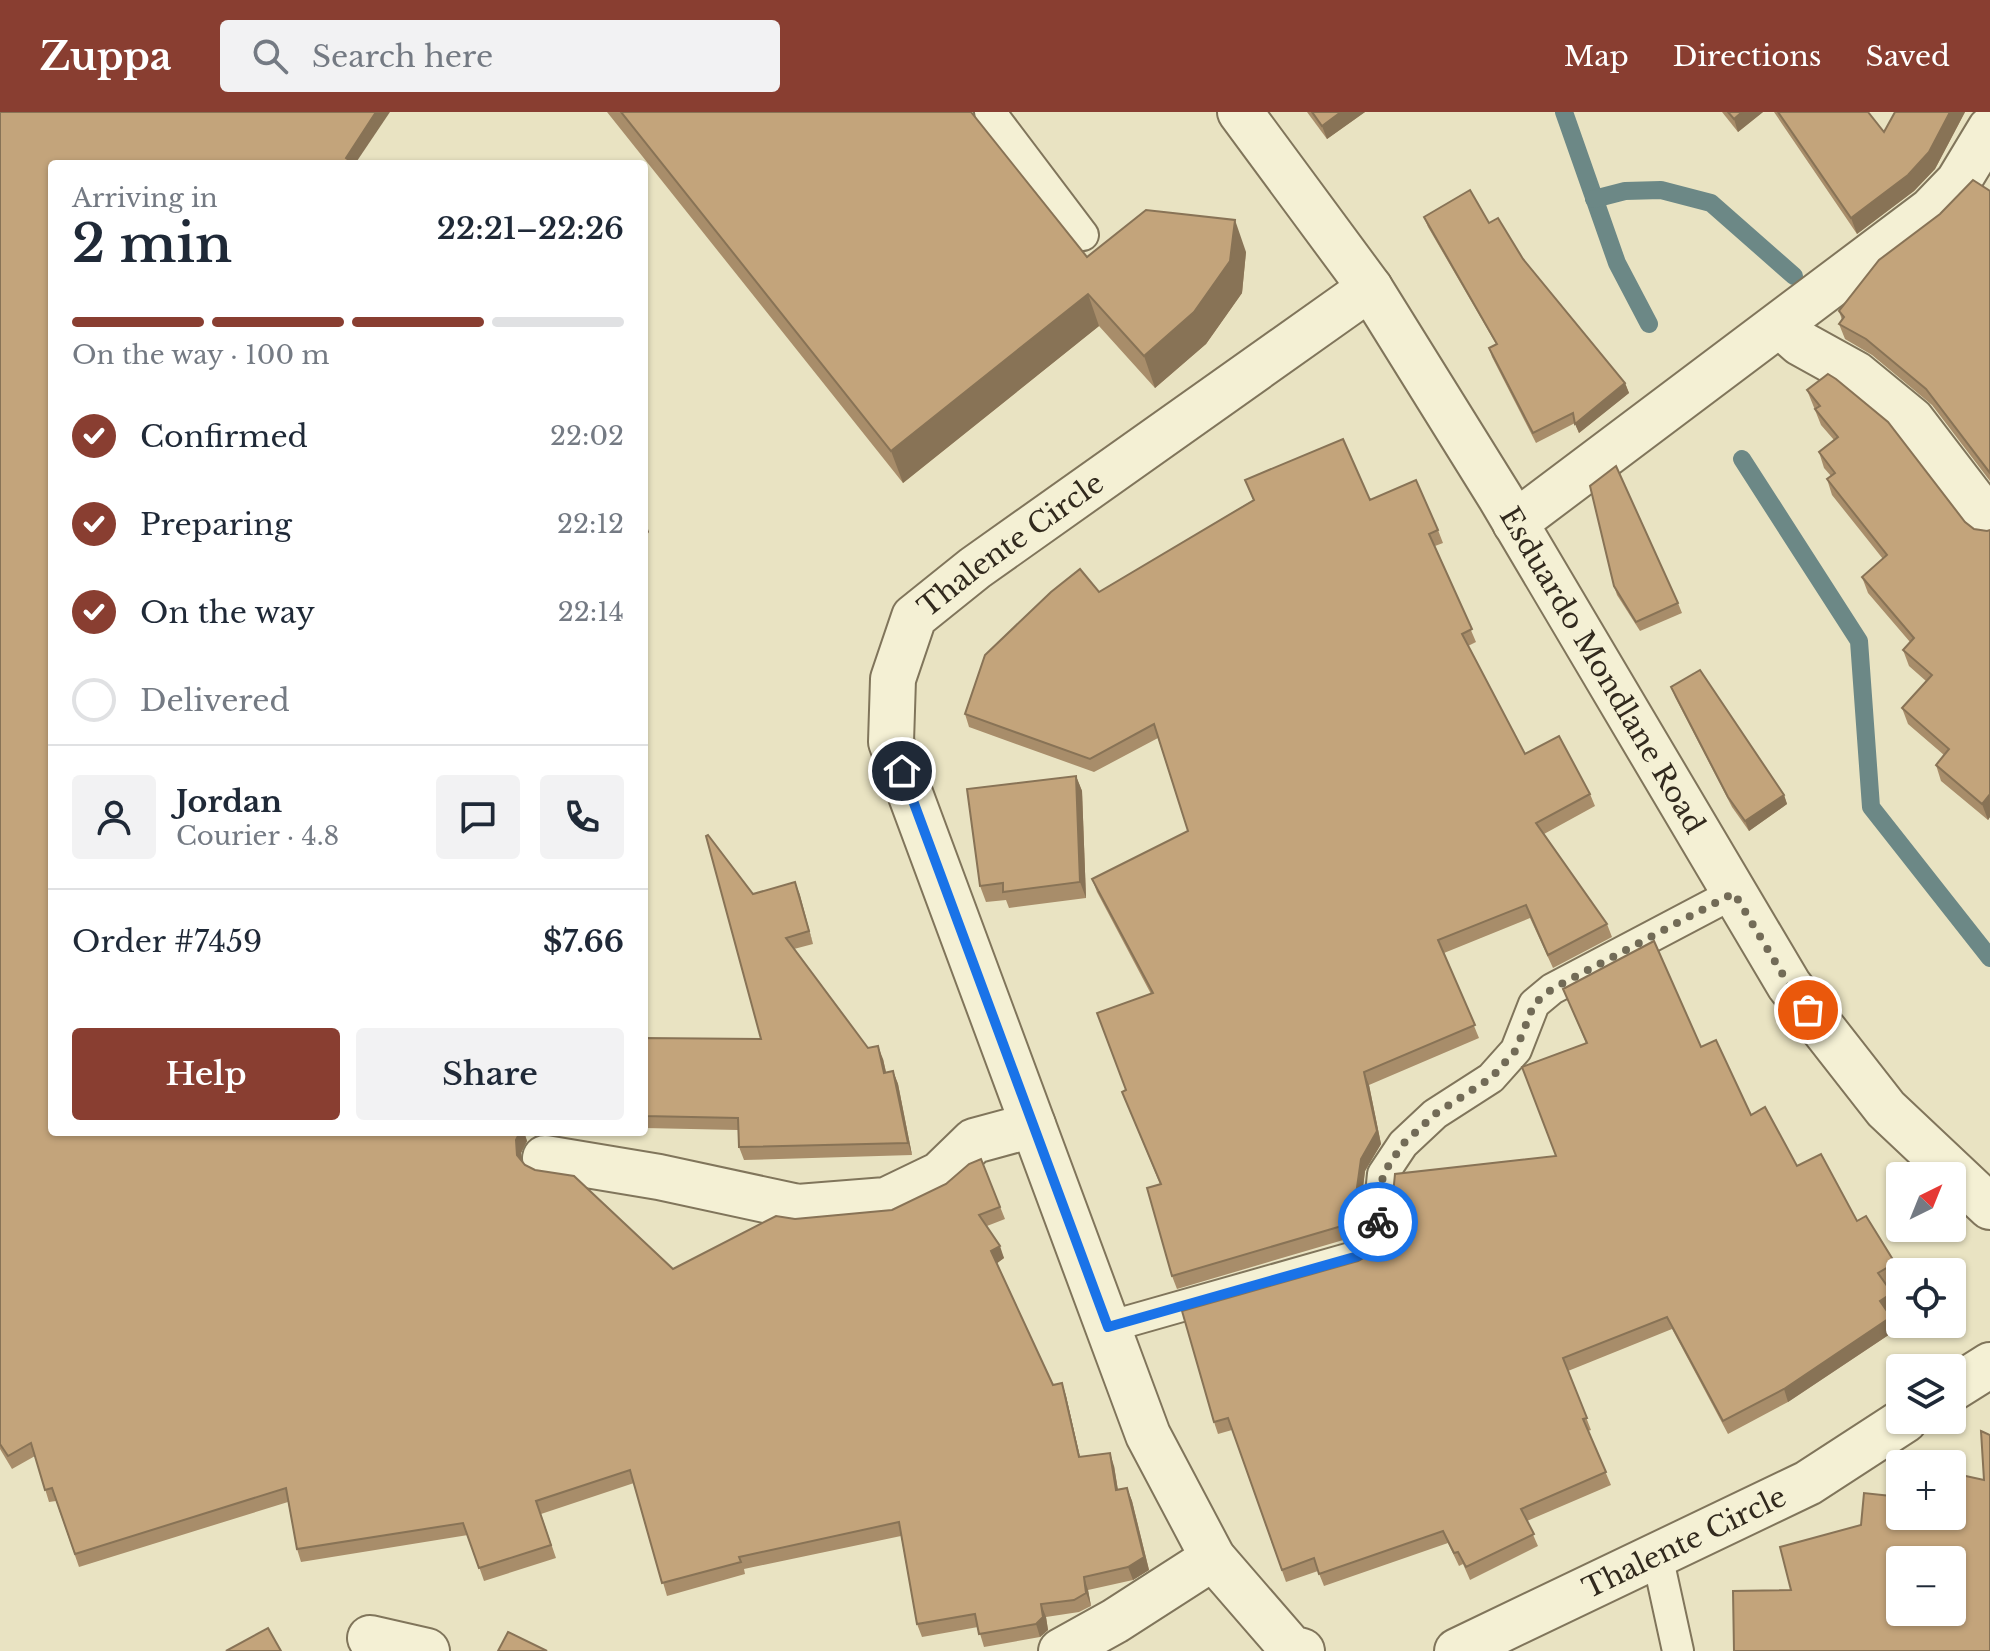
<!DOCTYPE html>
<html lang="en">
<head>
<meta charset="utf-8">
<style>
  :root { --surface:#fff; --page:#f2f2f3; --text:#1f2937; --muted:#747a83; --line:#e0e1e3; --accent:#893e31 }
  body { margin:0; font-family:"Libre Baskerville",serif; background:var(--page); color:var(--text); height:100vh; display:flex; flex-direction:column; font-size:30px; white-space:nowrap }
  * { box-sizing:border-box; margin:0 }
  p { font-size:26px; color:var(--muted) }
  .icon { flex:none; width:44px; height:44px; fill:none; stroke:currentColor; stroke-width:2; stroke-linecap:round; stroke-linejoin:round }
  .map { position:relative; flex:1; overflow:hidden }
  .sheet { position:absolute; left:48px; top:48px; width:600px; height:976px; display:flex; flex-direction:column; background:var(--surface); border-radius:8px; box-shadow:0 2px 6px #0004 }
  .sheet>* { flex:none }
  .needle { width:52px; rotate:43deg }
  .tools { position:absolute; left:1886px; top:1050px; display:grid; gap:16px }
  .tools a { display:grid; place-items:center; width:80px; height:80px; border-radius:8px; background:var(--surface); box-shadow:0 2px 6px #0004; font-size:40px }
  .pin { position:absolute; display:grid; place-items:center; width:68px; height:68px; color:#fff; margin:-34px; border:4px solid #fff; border-radius:50%; box-shadow:0 2px 8px #0007 }
  .courier { position:absolute; display:grid; place-items:center; width:80px; height:80px; margin:-40px; border:6px solid #1a73e8; border-radius:50%; background:#fff; color:#222; box-shadow:0 2px 10px #0007 }
  .head em { font-style:normal; font-weight:600 }
  .head div { display:flex; flex-direction:column-reverse }
  .head { display:flex; align-items:center; justify-content:space-between; height:136px; padding:0 24px }
  h1 { font-size:52px; font-weight:600; line-height:60px }
  .bar { display:grid; grid-template-columns:repeat(4,1fr); gap:12px 8px; align-content:center; height:96px; padding:0 24px }
  .bar i { height:10px; border-radius:6px; background:var(--line) }
  .bar .current { background:var(--accent) }
  .bar p { grid-column:span 4 }
  .line { display:flex; align-items:center; gap:20px; padding:0 24px; border-top:2px solid var(--line) }
  .line div { flex:1 }
  .round { display:grid; place-items:center; flex:none; width:84px; height:84px; border-radius:8px; background:var(--page) }
  ol { padding:0 24px; list-style:none }
  li { display:flex; align-items:center; gap:24px; height:88px }
  li p { margin-inline-start:auto }
  li .icon { padding:8px; border-radius:50%; background:var(--accent); color:#fff; stroke-width:4 }
  li:last-child { color:var(--muted) }
  li i { width:44px; height:44px; border:4px solid var(--line); border-radius:50% }
  .primary-button { display:flex; gap:16px; margin-top:auto; padding:16px 24px }
  .primary-button a { flex:1; height:92px; border-radius:8px; background:var(--accent); color:#fff; font-size:32px; font-weight:600; line-height:92px; text-align:center }
  .primary-button a+a { background:var(--page); color:var(--text) }
  header { display:flex; align-items:center; gap:48px; box-sizing:border-box; height:112px; padding:0 40px; background:var(--accent); color:#fff }
  header strong { font-size:38px }
  nav { display:flex; gap:44px; margin-inline-start:auto; font-size:28px }
  .search { width:560px; height:72px; background:var(--page); display:flex; align-items:center; gap:20px; box-sizing:border-box; padding:0 28px; border-radius:8px; color:var(--muted); font-size:30px }
  .map>svg:first-child { display:block }
</style>
</head>
<body>
<header>
<strong>Zuppa</strong>
<div class="search"><svg class="icon" aria-label="search" viewBox="0 0 24 24"><circle cx="10" cy="10" r="6"/><path d="M15 15l6 6"/></svg>Search here</div>
<nav><a>Map</a><a>Directions</a><a>Saved</a></nav>
</header>
<div class="map">
<svg width="1990" height="1539" viewBox="0 0 1990 1539">
  <rect width="100%" height="100%" fill="#e9e3c2"/>
  <g fill="none" stroke-linecap="round" stroke-linejoin="round">
    <g stroke="#6c8886" stroke-width="18">
      <path d="M1564 0 1617 151 1649 212"/>
      <path d="M1594 87 1625 79 1661 78 1711 91 1794 164"/>
      <path d="M1742 347 1859 529 1871 695 1990 846"/>
    </g>
    <g stroke="#80755b" stroke-width="34">
      <g id="lane">
        <path d="M990 0 1083 123"/>
        <path d="M1108 1215 1358 1144 1372 1136 1377 1121 1383 1062 1403 1032 1435 1002 1491 966 1516 938 1534 892 1552 877 1734 781"/>
        <path d="M1657 1443 1678 1539"/>
      </g>
    </g>
    <g stroke="#80755b" stroke-width="48">
      <g id="street">
        <path id="s1" d="M1240 0 1370 176 1500 385 1789 873 1886 997 1990 1095"/>
        <path d="M1780 213 1800 231 1856 262 1912 308 1990 410"/>
        <path d="M1515 411 1931 98 1958 70 1990 17"/>
        <path d="M545 1046 659 1065 798 1095 886 1088 940 1062 974 1029 1033 1013"/>
        <path d="M1952 1277 1990 1253"/>
        <path d="M370 1526 427 1539"/>
        <path d="M1061 1539 1115 1509 1213 1446"/>
        <path id="s2" d="M1302 1539 1291 1536 1213 1446 1148 1323 891 630 893 567 914 505 975 456 1370 176"/>
        <path id="s3" d="M1457 1539 1808 1371 1905 1308"/>
      </g>
    </g>
    <use href="#lane" stroke="#f4f0d4" stroke-width="30"/>
    <use href="#street" stroke="#f4f0d4" stroke-width="44"/>
  </g>
  <g fill="#a88d6a">
    <path d="M0 0 52 52V1020H524L527 1029 521 1041V1048L525 1053 673 1157 795 1107 892 1098 946 1072 981 1047 1005 1107 987 1114 1004 1146 997 1151 1053 1273 1062 1271 1066 1284 1080 1345 1114 1354 1118 1378 1127 1376 1132 1389 1149 1458 1133 1468 1088 1478 1091 1494 1079 1500 1046 1505 1048 1518 1040 1525 984 1535 978 1515 922 1525 917 1512 901 1424 744 1457 745 1462 667 1484 634 1371 541 1402 556 1446 484 1469 468 1423 301 1450 297 1437 288 1390 79 1455 56 1389 49 1390 35 1344 12 1357 0 1337Z"/>
    <path d="M607 0H971L1087 145 1246 140 1242 181 1206 232 1155 276 1099 214 903 371Z"/>
    <path d="M1307 0H1365L1327 27Z"/>
    <path d="M1722 0H1763L1738 20Z"/>
    <path d="M1774 0H1868L1884 20 1895 0H1965L1935 57 1914 79 1857 122Z"/>
    <path d="M1990 79V369L1932 293 1872 243 1845 227 1839 212 1842 208 1839 199Z"/>
    <path d="M1424 105 1489 111 1523 147 1625 271 1629 281 1579 321 1575 311 1536 331 1492 245 1489 236 1496 232 1428 115Z"/>
    <path d="M1807 278 1974 417 1987 419 1990 418V705L1988 708 1941 669 1936 653 1944 643 1908 612 1902 596 1926 569 1909 554 1903 538 1910 530 1868 481 1862 465 1883 447 1832 383 1827 367 1831 364 1824 356 1819 340 1834 328 1821 313Z"/>
    <path d="M1245 368 1370 388 1438 418 1443 431 1435 434 1476 530 1468 534 1525 642 1590 682 1595 694 1544 722 1607 812 1612 825 1553 856 1530 806 1444 841 1479 926 1369 973 1381 1032 1365 1059 1357 1124 1177 1177 1172 1164 1160 1072 1122 980 1126 978 1151 882 1097 780 1092 767 1188 719 1158 626 1094 660 969 615 965 602 1099 480 1253 388Z"/>
    <path d="M1614 474 1678 491 1682 501 1640 519 1617 483Z"/>
    <path d="M1671 575 1784 683 1787 692 1749 719 1732 695 1675 585Z"/>
    <path d="M1076 664 1082 679 1086 786 1009 796 1006 788 986 790 980 774Z"/>
    <path d="M795 770 813 832 794 837 868 936 883 947 886 960 893 959 898 972 912 1043 744 1048 739 1035 738 1018 644 1016V926L761 927 753 782Z"/>
    <path d="M1563 877 1701 935 1751 1003 1797 1054 1857 1109 1895 1151 1900 1163 1885 1172 1892 1181 1896 1194 1887 1199 1891 1205 1896 1218 1788 1290 1728 1322 1672 1217 1568 1259 1591 1318 1588 1319 1611 1373 1527 1409 1538 1434 1470 1468 1463 1452 1459 1454 1448 1431 1324 1474 1318 1459 1286 1470 1232 1318 1218 1322 1214 1310 1358 1149 1556 1044 1586 931Z"/>
  </g>
  <g fill="#887356">
    <path d="M376 0H390L355 52H348L346 46Z"/>
    <path d="M1341 0H1365L1327 27 1322 14Z"/>
    <path d="M1742 0H1763L1738 20 1734 7Z"/>
    <path d="M1950 0H1965L1935 57 1914 79 1857 122 1851 106Z"/>
    <path d="M1235 108 1246 140 1242 181 1206 232 1155 276 1144 244Z"/>
    <path d="M1088 182 1099 214 903 371 891 339Z"/>
    <path d="M1625 271 1629 281 1579 321 1575 312Z"/>
    <path d="M644 405 649 420 644 427Z"/>
    <path d="M1076 664 1082 679 1086 786 1080 770Z"/>
    <path d="M1990 682V705L1988 708 1982 692Z"/>
    <path d="M1784 683 1787 692 1749 719 1745 709Z"/>
    <path d="M795 770 800 783 813 832 809 819Z"/>
    <path d="M878 934 883 947 889 974 884 961Z"/>
    <path d="M893 959 898 972 912 1043 908 1031Z"/>
    <path d="M1364 960 1369 973 1381 1032 1365 1059 1357 1124 1352 1111Z"/>
    <path d="M520 1020H524L527 1029 521 1041 522 1055 517 1043 516 1028Z"/>
    <path d="M1000 1134 1004 1146 996 1152 991 1139Z"/>
    <path d="M1892 1181 1896 1194 1884 1201 1880 1189Z"/>
    <path d="M1891 1205 1896 1218 1788 1290 1784 1277Z"/>
    <path d="M1062 1271 1066 1284 1083 1358 1079 1345Z"/>
    <path d="M1110 1341 1114 1354 1120 1391 1116 1378Z"/>
    <path d="M1127 1376 1132 1389 1149 1458 1133 1468 1128 1455Z"/>
    <path d="M1084 1465 1088 1478 1091 1494 1086 1481Z"/>
    <path d="M1041 1492 1046 1505 1048 1518 1040 1525 1036 1512Z"/>
  </g>
  <g fill="#c3a47b" stroke="#887356" stroke-width="2" fill-rule="evenodd">
    <path d="M0 0H376L346 46 354 52H52V1020H520L516 1028 517 1043 525 1053 535 1058 574 1064 673 1157 776 1104 795 1107 892 1098 946 1072 969 1052 981 1047 1000 1095 979 1103 1000 1134 991 1139 1053 1273 1062 1271 1079 1345 1110 1341 1116 1378 1127 1376 1144 1445 1128 1455 1084 1465 1086 1481 1074 1488 1041 1492 1043 1505 1036 1512 979 1522 975 1502 917 1512 899 1410 739 1445 741 1450 662 1471 630 1358 536 1389 551 1433 479 1456 463 1411 297 1437 286 1376 75 1442 52 1376 45 1378 31 1331 8 1344 0 1332Z"/>
    <path d="M621 0H971L1087 145 1146 98 1235 108 1230 149 1194 200 1144 244 1088 182 891 339Z"/>
    <path d="M1312 0H1341L1322 14Z"/>
    <path d="M1728 0H1742L1734 7Z"/>
    <path d="M1778 0H1868L1884 20 1895 0H1950L1929 40 1908 63 1851 106Z"/>
    <path d="M1973 68 1990 79V361L1926 277 1866 227 1839 212 1844 205 1839 199 1879 148 1940 102Z"/>
    <path d="M1470 78 1489 111 1498 106 1523 147 1625 271 1575 312 1573 301 1533 321 1489 236 1497 232 1424 105Z"/>
    <path d="M1828 262 1836 267 1888 310 1965 410 1974 417 1987 419 1990 418V682L1982 692 1936 653 1949 637 1902 596 1932 563 1903 538 1914 526 1862 465 1887 443 1827 367 1835 361 1819 340 1838 325 1815 297 1820 294 1807 278Z"/>
    <path d="M1343 327 1370 388 1416 368 1438 418 1429 422 1472 517 1462 522 1525 642 1559 624 1590 682 1536 711 1607 812 1548 843 1526 793 1438 828 1475 913 1364 960 1377 1019 1361 1047 1352 1111 1172 1164 1147 1076 1161 1072 1122 980 1126 978 1097 901 1153 881 1092 767 1188 719 1154 612 1090 647 965 602 985 543 1051 480 1080 457 1099 480 1254 388 1245 368Z"/>
    <path d="M1616 354 1678 491 1636 510 1614 474 1590 374Z"/>
    <path d="M1700 558 1784 683 1745 709 1728 685 1671 575Z"/>
    <path d="M1076 664 1080 770 1003 780V771L980 774 967 677Z"/>
    <path d="M708 723 753 782 795 770 809 819 786 826 868 936 878 934 884 961 893 959 908 1031 739 1035 738 1006 644 1004V926L761 927 706 724Z"/>
    <path d="M1654 829 1701 935 1716 928 1751 1003 1765 995 1797 1054 1821 1042 1857 1109 1866 1104 1895 1151 1878 1161 1892 1181 1880 1189 1891 1205 1784 1277 1723 1309 1667 1205 1563 1246 1587 1306 1583 1307 1606 1360 1521 1397 1534 1422 1466 1455 1458 1440 1454 1441 1443 1419 1319 1462 1314 1446 1282 1458 1228 1306 1214 1310 1182 1199 1358 1149 1376 1139 1385 1129 1390 1114 1395 1062 1556 1044 1522 955 1587 931 1563 877Z"/>
    <path d="M1981 1319 1990 1323V1539H1734L1733 1479 1791 1478 1780 1435 1861 1413 1864 1381 1900 1385V1404H1952V1361L1984 1368ZM1900 1448H1952V1500H1900Z"/>
    <path d="M268 1516 281 1539H226Z"/>
    <path d="M508 1520 547 1539H498Z"/>
  </g>
  <g fill="none" stroke-linecap="round" stroke-linejoin="round">
    <path stroke="#726b57" stroke-width="8" stroke-dasharray="0 14.4" d="M1378 1110 1383 1062 1403 1032 1435 1002 1491 966 1516 938 1534 892 1552 877 1734 781 1789 873 1808 898"/>
    <path stroke="#1a73e8" stroke-width="10" d="M902 659 1108 1215 1358 1144 1372 1136 1378 1110"/>
  </g>
  <g text-anchor="middle" dominant-baseline="central" stroke-width="6" stroke-linejoin="round" paint-order="stroke">
    <g font-size="28" fill="#322a1e" stroke="#f1edd0">
      <text stroke="none"><textPath href="#s2" startOffset="1258">Thalente Circle</textPath></text>
      <text stroke="none"><textPath href="#s1" startOffset="666">Esduardo Mondlane Road</textPath></text>
      <text stroke="none"><textPath href="#s3" startOffset="252">Thalente Circle</textPath></text>
    </g>
  </g>
</svg>
<div class="tools">
<a><svg class="needle" viewBox="-14 -14 28 28"><path d="M0-13l5 13h-10z" fill="#e53935"/><path d="M0 13l5-13h-10z" fill="#747a83"/></svg></a>
<a><svg class="icon" aria-label="locate" viewBox="0 0 24 24"><circle cx="12" cy="12" r="6"/><path d="M12 2v4M12 18v4M2 12h4M18 12h4"/></svg></a>
<a><svg class="icon" aria-label="layers" viewBox="0 0 24 24"><path d="M12 4l9 5-9 5-9-5zM3 14l9 5 9-5"/></svg></a>
<a>+</a>
<a>−</a>
</div>
<div class="pin" style="left:1808px;top:898px;background:#ea580c"><svg class="icon" aria-label="bag" viewBox="0 0 24 24"><path d="M5 8h14l-1 12H6zM9 8a3 3 0 0 1 6 0"/></svg></div>
<div class="pin" style="left:902px;top:659px;background:#1f2937"><svg class="icon" aria-label="home" viewBox="0 0 24 24"><path d="M3 11l9-7 9 7M6 9v11h12V9"/></svg></div>
<div class="courier" style="left:1378px;top:1110px"><svg class="icon" aria-label="bike" viewBox="0 0 24 24"><circle cx="6" cy="16" r="4"/><circle cx="18" cy="16" r="4"/><path d="M6 16l4-8h5l3 8M10 8l3 8H6M13 5h3"/></svg></div>
<section class="sheet">
<div class="head"><div><h1>2 min</h1><p>Arriving in</p></div><em>22:21–22:26</em></div>
<div class="bar"><i class="current"></i><i class="current"></i><i class="current"></i><i></i><p>On the way · 100 m</p></div>
<ol>
<li><svg class="icon" aria-label="check" viewBox="0 0 24 24"><path d="M5 12l5 5 9-10"/></svg>Confirmed<p>22:02</p></li>
<li><svg class="icon" aria-label="check" viewBox="0 0 24 24"><path d="M5 12l5 5 9-10"/></svg>Preparing<p>22:12</p></li>
<li><svg class="icon" aria-label="check" viewBox="0 0 24 24"><path d="M5 12l5 5 9-10"/></svg>On the way<p>22:14</p></li>
<li><i></i>Delivered</li>
</ol>
<div class="line" style="height:144px"><a class="round"><svg class="icon" aria-label="person" viewBox="0 0 24 24"><circle cx="12" cy="8" r="4"/><path d="M4 21q1-7 8-7t8 7"/></svg></a><div><b>Jordan</b><p>Courier · 4.8</p></div><a class="round"><svg class="icon" aria-label="chat" viewBox="0 0 24 24"><path d="M4 5h16v11H9l-5 4z"/></svg></a><a class="round"><svg class="icon" aria-label="phone" viewBox="0 0 24 24"><path d="M5 4h4l2 5-3 2q2 4 5 5l2-3 5 2v4C11 20 4 13 5 4z"/></svg></a></div>
<div class="line" style="height:104px"><div>Order #7459</div><b>$7.66</b></div>
<div class="primary-button"><a>Help</a><a>Share</a></div>
</section>
</div>
</body>
</html>
